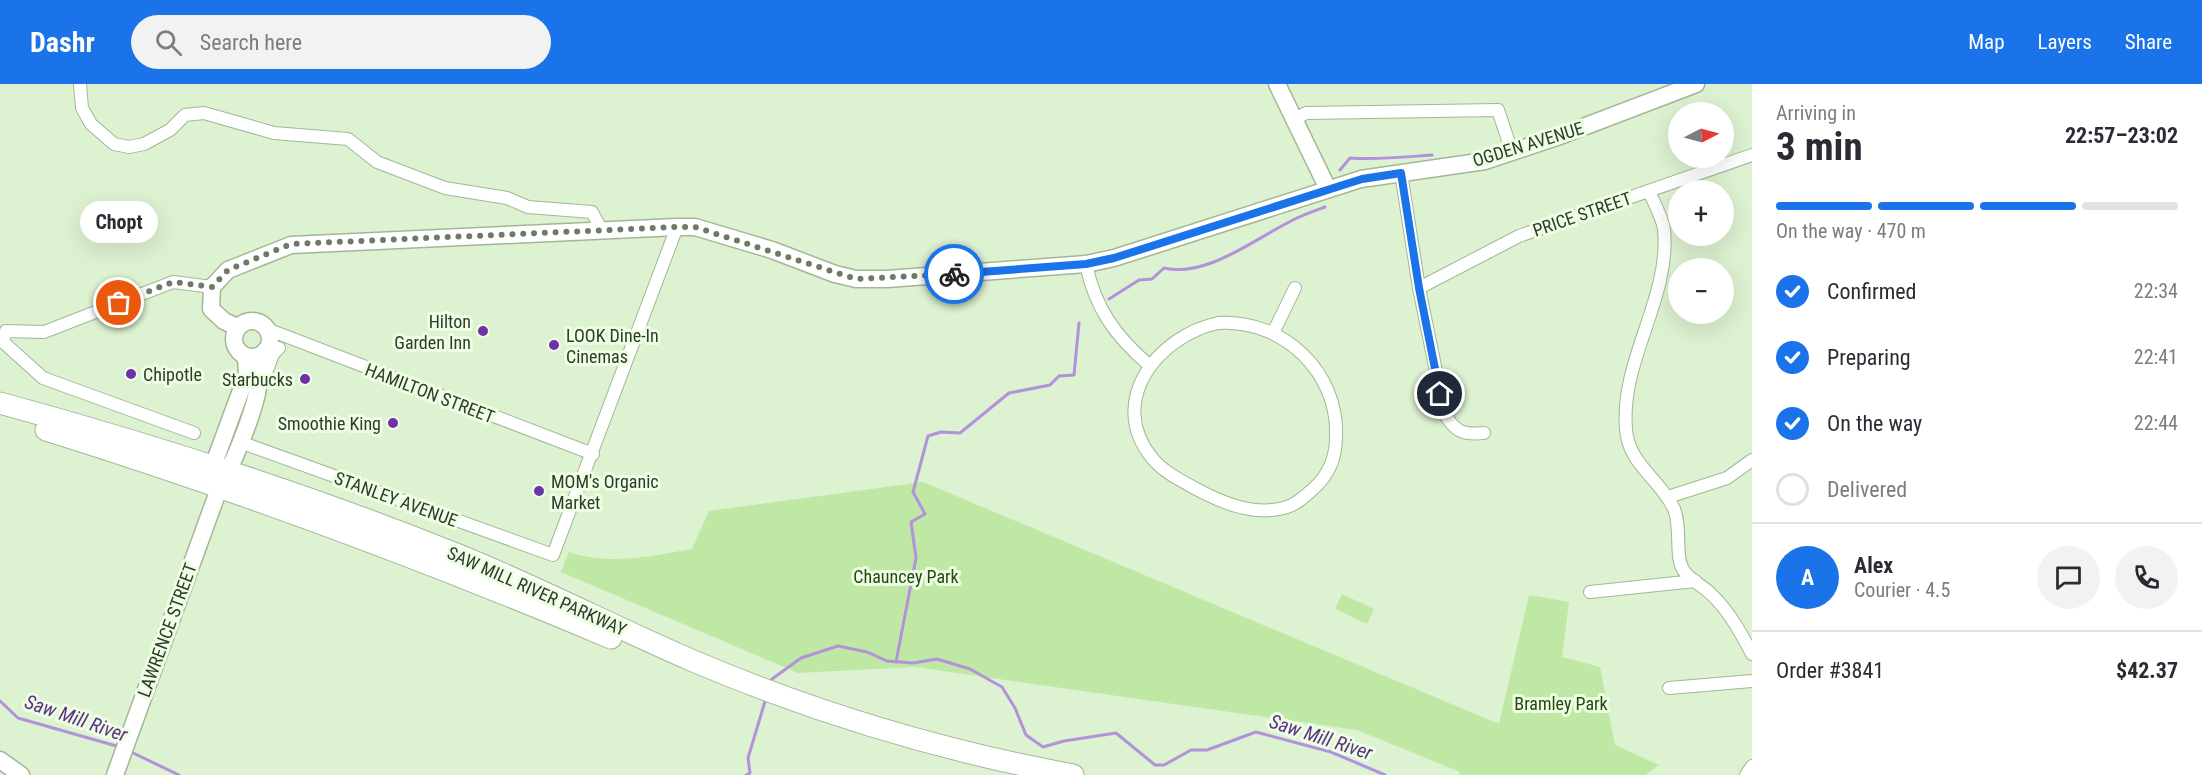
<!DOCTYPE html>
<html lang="en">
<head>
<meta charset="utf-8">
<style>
  :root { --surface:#fff; --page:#f2f2f3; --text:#2b2b33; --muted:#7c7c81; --line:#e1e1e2; --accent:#1a73e8 }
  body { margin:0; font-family:"Roboto Condensed",sans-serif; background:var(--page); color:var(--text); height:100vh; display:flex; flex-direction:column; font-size:22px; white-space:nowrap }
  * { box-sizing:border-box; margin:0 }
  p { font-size:20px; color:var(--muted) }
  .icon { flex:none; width:33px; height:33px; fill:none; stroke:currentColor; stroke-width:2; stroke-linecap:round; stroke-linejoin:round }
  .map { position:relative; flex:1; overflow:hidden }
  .sheet { display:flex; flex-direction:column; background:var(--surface); width:450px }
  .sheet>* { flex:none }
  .needle { width:39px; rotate:84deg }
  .buttons { position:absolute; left:1668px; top:18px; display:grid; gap:12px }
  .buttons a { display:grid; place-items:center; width:66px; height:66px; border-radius:50%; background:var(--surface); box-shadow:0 6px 24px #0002; font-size:30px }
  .pin { position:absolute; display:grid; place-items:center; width:51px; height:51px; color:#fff; margin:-26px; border:3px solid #fff; border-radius:50%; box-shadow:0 2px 6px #0007 }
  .courier { position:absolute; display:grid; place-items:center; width:60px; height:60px; margin:-30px; border:4px solid #1a73e8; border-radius:50%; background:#fff; color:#222; box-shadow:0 2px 8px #0007 }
  .bubble { position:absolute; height:42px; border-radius:21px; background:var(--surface); box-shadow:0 6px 24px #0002; font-size:20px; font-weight:700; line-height:42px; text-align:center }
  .overview em { font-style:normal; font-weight:700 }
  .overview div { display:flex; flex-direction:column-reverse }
  .overview { display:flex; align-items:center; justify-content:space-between; height:102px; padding:0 24px }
  h1 { font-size:39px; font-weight:700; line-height:45px }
  .bar { display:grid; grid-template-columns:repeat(4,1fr); gap:9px 6px; align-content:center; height:72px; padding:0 24px }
  .bar i { height:8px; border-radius:4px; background:var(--line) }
  .bar .selected { background:var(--accent) }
  .bar p { grid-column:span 4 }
  .line { display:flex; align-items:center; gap:15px; padding:0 24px; border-top:2px solid var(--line) }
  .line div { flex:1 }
  .round { display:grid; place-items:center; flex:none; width:63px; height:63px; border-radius:32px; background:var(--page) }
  ol { padding:0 24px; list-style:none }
  li { display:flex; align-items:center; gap:18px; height:66px }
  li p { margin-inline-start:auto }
  li .icon { padding:6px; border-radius:50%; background:var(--accent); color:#fff; stroke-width:4 }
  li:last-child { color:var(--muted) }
  li i { width:33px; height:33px; border:3px solid var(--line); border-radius:50% }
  header { display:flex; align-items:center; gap:36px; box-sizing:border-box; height:84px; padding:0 30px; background:var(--accent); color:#fff }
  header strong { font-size:28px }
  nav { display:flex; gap:33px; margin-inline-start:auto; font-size:21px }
  .search { width:420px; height:54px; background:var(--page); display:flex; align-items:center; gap:15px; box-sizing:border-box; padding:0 21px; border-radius:33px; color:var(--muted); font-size:22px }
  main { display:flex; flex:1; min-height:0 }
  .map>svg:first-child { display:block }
</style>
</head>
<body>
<header>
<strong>Dashr</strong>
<div class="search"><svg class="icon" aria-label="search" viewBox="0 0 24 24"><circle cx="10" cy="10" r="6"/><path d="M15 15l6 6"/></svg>Search here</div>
<nav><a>Map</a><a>Layers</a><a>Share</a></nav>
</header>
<main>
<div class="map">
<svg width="1752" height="691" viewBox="0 0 1752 691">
  <rect width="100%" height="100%" fill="#ddf2d1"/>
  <g fill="#bee8a4">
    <path d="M923 398 1499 640 1529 511 1569 518 1562 573 1600 583 1615 661 1659 681 1645 691H1461L1458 687 1357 646 915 583 798 589 561 488 569 468C611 482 649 472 692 465L709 427Z"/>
    <path d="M1342 510 1374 525 1367 540 1335 525Z"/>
  </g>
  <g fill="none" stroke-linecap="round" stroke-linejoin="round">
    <g stroke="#b292db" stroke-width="3">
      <path d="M1340 86 1350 74C1377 76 1404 73 1432 71"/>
      <path d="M1109 215 1139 196 1152 195 1164 184C1206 194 1255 155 1291 137 1302 131 1314 127 1325 123"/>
      <path d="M896 578 916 474 911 438 925 430 913 408 928 352 941 348 960 349 1009 309 1050 301 1059 292 1074 291 1079 239"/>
      <path d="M771 599 772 595 801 574 838 562 867 568 887 577 913 579 937 575 970 585 1002 603 1015 624 1026 651 1043 663 1064 657 1116 649 1155 681H1164L1191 666H1207L1256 648 1331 668 1385 691"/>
      <path d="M0 617 18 634 120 663"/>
      <path d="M129 667 179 691"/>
      <path d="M746 691 750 689 748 674 766 614"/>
    </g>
    <g stroke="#a3b797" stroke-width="14">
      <g id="street">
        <path d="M80 0 82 24 91 40 114 60 129 63 144 60 170 46 185 31 204 29 274 49 348 55 377 78 445 104 507 114 528 123 592 128 601 145"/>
        <path d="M1295 35 1306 29 1498 26 1512 68"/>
        <path d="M1401 89 1419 204 1445 331C1456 348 1463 351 1484 349"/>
        <path d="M1649 107C1654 119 1662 133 1664 145 1671 214 1620 276 1626 345 1628 380 1661 396 1674 425 1682 443 1674 474 1684 487 1690 496 1703 502 1711 510 1729 527 1741 549 1752 570"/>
        <path d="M1086 180C1095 224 1115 252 1149 281"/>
        <path d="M1419 204 1519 152 1752 71"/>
        <path d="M1218 239C1283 235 1339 288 1336 353 1336 374 1329 391 1313 405 1305 412 1297 420 1287 423 1259 432 1230 422 1204 409 1186 399 1165 390 1152 374 1106 317 1158 252 1218 239Z"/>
        <path d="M267 245 593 370"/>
        <path d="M1273 249 1295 204"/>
        <path d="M266 289 273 270 279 264"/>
        <path d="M194 349 43 294 3 258 6 247 44 248 173 198 212 203"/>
        <path d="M240 358 553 471 677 143"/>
        <path d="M1668 413 1727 394 1752 376"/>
        <path d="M1590 508 1695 497"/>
        <path d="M1669 604 1752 597"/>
        <path d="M1746 691 1752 682"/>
      </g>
    </g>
    <g stroke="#a3b797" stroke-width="19">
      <g id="secondary">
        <path d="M1277 0 1328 105"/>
        <circle cx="252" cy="255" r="18"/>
        <path d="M237 243 224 237 211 225 212 203 228 186 291 161 677 143H695L772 166 835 190 856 195H887L1086 180 1114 174 1361 95 1485 77 1557 53 1696 0"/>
        <path d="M217 393 213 382 247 290 246 273"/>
        <path d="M0 676 21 691"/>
        <path d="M115 691 220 402C233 381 252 333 257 309 260 294 260 281 265 267"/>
      </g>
    </g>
    <g stroke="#a3b797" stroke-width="23">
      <g id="highway">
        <path d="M0 319C154 361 307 410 456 470 536 502 612 542 691 576 813 628 942 667 1073 691"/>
        <path d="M46 346C238 406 426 476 611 554"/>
      </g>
    </g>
    <use href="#street" stroke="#fff" stroke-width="12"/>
    <use href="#secondary" stroke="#fff" stroke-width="16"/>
    <use href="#highway" stroke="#fff" stroke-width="21"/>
  </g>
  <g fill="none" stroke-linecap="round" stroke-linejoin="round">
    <path stroke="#6e7a66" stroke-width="6" stroke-dasharray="0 10.8" d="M119 219 173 198 212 203 228 186 291 160 677 143H695L856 195 954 190"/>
    <path stroke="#1a73e8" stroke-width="8" d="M954 190 1086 180 1114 174 1362 95 1401 89 1419 204 1440 310"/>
  </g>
  <g fill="#6e31a7" stroke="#edfee3" stroke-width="2">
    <circle cx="483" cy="247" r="6"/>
    <circle cx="554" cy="261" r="6"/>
    <circle cx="131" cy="290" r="6"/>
    <circle cx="305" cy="295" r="6"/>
    <circle cx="393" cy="339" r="6"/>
    <circle cx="539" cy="407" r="6"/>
  </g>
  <g text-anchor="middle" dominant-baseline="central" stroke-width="6" stroke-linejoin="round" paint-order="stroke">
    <g font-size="18" fill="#323a2d" stroke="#edfee3">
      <text transform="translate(1528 60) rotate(-17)">OGDEN AVENUE</text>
      <text transform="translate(1582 130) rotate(-19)">PRICE STREET</text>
      <text transform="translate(430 309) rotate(21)">HAMILTON STREET</text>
      <text transform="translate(396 415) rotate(20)">STANLEY AVENUE</text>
      <text transform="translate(537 507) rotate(24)">SAW MILL RIVER PARKWAY</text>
      <text transform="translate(167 546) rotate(-70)">LAWRENCE STREET</text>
    </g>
    <g font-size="18" fill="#323a2d" stroke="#edfee3" text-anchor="end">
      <text x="471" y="237">Hilton<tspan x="471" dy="21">Garden Inn</tspan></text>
      <text x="566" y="251" text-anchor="start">LOOK Dine-In<tspan x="566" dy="21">Cinemas</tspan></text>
      <text x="143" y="290" text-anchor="start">Chipotle</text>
      <text x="293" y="295">Starbucks</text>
      <text x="381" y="339">Smoothie King</text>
      <text x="551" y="397" text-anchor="start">MOM's Organic<tspan x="551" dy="21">Market</tspan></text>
    </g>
    <g font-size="18" fill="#294513" stroke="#edfee3">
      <text x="906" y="492">Chauncey Park</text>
      <text x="1561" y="619">Bramley Park</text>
    </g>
    <g font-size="20" font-style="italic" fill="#5e348a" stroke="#edfee3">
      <text transform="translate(76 634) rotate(19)">Saw Mill River</text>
      <text transform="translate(1321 653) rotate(18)">Saw Mill River</text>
    </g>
  </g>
</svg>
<div class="buttons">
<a><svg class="needle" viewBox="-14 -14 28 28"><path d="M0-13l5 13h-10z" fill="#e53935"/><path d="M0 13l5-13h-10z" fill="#7c7c81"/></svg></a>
<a>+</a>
<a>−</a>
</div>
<div class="pin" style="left:119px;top:219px;background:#ea580c"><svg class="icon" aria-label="bag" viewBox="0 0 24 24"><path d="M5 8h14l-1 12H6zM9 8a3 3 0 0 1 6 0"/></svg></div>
<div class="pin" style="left:1440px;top:310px;background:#1f2937"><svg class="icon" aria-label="home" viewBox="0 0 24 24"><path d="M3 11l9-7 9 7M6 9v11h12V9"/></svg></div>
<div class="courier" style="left:954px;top:190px"><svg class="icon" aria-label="bike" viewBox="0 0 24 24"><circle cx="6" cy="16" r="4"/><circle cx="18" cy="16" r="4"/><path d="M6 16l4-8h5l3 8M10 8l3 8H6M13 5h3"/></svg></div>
<div class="bubble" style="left:80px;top:117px;width:78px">Chopt</div>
</div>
<section class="sheet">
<div class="overview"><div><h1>3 min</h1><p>Arriving in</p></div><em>22:57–23:02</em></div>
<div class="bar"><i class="selected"></i><i class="selected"></i><i class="selected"></i><i></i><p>On the way · 470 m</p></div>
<ol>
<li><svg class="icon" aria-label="check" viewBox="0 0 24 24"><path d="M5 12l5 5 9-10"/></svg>Confirmed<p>22:34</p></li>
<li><svg class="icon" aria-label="check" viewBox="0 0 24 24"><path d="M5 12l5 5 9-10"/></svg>Preparing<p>22:41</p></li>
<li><svg class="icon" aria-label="check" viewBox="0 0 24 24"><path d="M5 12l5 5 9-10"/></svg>On the way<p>22:44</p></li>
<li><i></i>Delivered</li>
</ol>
<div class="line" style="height:108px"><b class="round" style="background:var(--accent);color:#fff">A</b><div><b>Alex</b><p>Courier · 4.5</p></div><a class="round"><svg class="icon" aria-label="chat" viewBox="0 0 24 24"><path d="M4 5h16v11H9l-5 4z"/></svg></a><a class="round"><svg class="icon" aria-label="phone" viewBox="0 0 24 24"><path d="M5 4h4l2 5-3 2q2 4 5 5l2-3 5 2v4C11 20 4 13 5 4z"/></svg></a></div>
<div class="line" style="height:78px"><div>Order #3841</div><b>$42.37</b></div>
</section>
</main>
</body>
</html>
